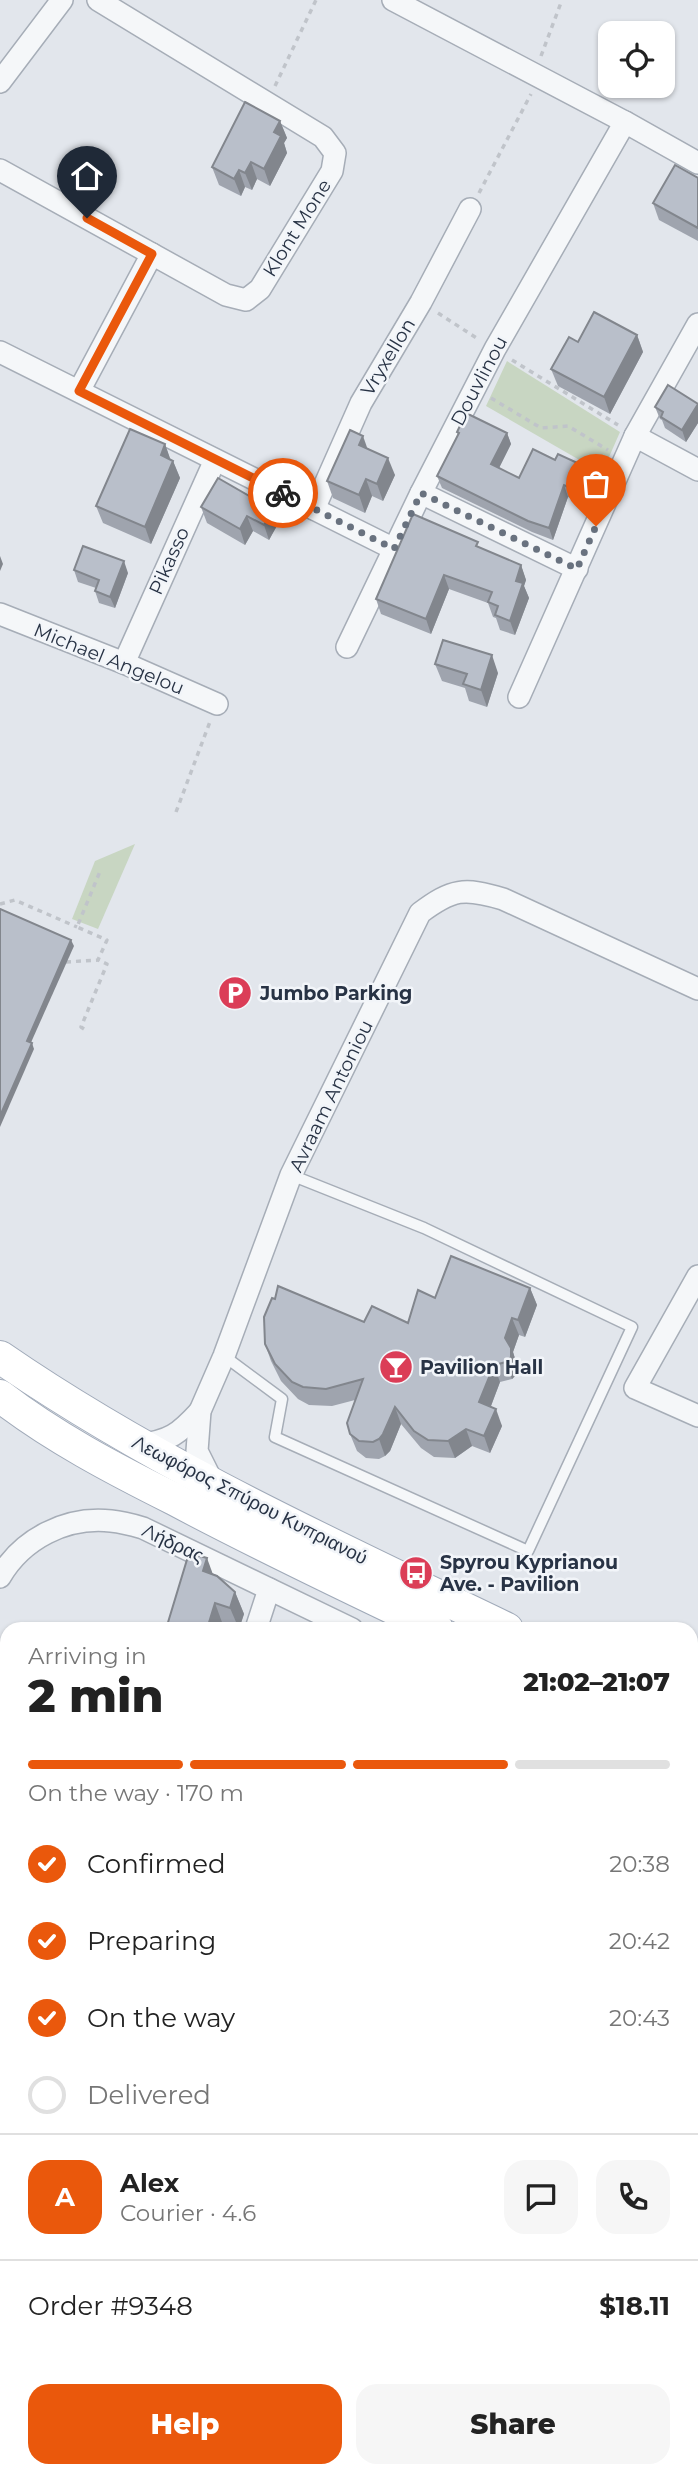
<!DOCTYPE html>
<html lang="en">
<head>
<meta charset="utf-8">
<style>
  :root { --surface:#fff; --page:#f6f6f6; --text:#222; --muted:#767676; --line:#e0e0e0; --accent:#ea580c }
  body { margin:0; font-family:Montserrat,sans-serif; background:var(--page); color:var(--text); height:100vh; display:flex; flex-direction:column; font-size:26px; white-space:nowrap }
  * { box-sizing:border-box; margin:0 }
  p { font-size:23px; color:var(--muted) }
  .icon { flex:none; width:38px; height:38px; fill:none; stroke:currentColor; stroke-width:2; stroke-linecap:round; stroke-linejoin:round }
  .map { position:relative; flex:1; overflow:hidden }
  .details { position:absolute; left:0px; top:1622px; width:698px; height:856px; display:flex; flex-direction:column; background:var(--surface); border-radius:21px 21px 0 0; box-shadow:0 2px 5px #0004 }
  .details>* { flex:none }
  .controls { position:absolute; left:598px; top:21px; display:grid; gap:14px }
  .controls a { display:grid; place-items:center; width:77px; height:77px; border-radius:14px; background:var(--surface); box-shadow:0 2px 5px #0004; font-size:35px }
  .pin { position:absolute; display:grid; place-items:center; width:60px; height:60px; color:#fff; margin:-72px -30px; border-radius:50% 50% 50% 0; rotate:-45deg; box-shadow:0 0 7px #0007 }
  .pin .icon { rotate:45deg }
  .courier { position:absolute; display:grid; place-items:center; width:70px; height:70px; margin:-35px; border:5px solid #ea580c; border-radius:50%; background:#fff; color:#222; box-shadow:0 2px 9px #0007 }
  .overview em { font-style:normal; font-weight:800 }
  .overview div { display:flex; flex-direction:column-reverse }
  .overview { display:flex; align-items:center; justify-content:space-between; height:119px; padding:0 28px }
  h1 { font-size:46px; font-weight:800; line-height:52px }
  .bar { display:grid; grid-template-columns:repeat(4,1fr); gap:10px 7px; align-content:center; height:84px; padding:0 28px }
  .bar i { height:9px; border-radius:5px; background:var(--line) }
  .bar .current { background:var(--accent) }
  .bar p { grid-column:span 4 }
  .line { display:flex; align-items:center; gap:18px; padding:0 28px; border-top:2px solid var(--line) }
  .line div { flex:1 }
  .round { display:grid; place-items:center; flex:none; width:74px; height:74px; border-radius:21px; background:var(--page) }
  ol { padding:0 28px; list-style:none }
  li { display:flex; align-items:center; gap:21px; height:77px }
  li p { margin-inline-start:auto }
  li .icon { padding:7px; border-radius:50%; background:var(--accent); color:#fff; stroke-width:4 }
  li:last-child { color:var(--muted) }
  li i { width:38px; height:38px; border:4px solid var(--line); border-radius:50% }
  .cta { display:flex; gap:14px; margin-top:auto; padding:14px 28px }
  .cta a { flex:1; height:80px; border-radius:21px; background:var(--accent); color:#fff; font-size:28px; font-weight:800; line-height:80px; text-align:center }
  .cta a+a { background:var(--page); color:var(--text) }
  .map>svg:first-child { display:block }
</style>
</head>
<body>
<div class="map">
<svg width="698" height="2477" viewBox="0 0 698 2477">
  <rect width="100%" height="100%" fill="#e2e6ec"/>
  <g fill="#c8d6c2">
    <path d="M507 361 620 432 602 473 486 406Z"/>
    <path d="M135 844 98 929 72 919 95 861Z"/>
  </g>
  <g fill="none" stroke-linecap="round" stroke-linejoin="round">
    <g stroke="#a6adb7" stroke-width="13">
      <path id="service" d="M224 1356 282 1399 275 1437 528 1551 632 1327 424 1228 291 1175"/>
    </g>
    <g stroke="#a6adb7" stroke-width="24">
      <g id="minor">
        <path d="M393 0 625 122 698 163"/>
        <path d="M0 82 62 0"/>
        <path d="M0 170 226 295 246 300 260 289 332 171 335 153 323 137 98 0"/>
        <path d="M0 352 394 549"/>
        <path d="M79 391 152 254"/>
        <path d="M635 436 698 470"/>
        <path d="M421 493 577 569"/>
        <path d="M314 509 361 403 421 302 470 209"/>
        <path d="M0 614 124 663 217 704"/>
        <path d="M347 647 421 493 495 349 625 122"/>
        <path d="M124 663 215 460"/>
        <path d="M519 697 635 436 698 324"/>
        <path d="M698 1276 635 1388 698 1416"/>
        <path d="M138 1445C170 1441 179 1434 200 1411"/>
        <path d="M213 1483 197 1451 200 1411 224 1356 291 1175 420 913C452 889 464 887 503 899L698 989"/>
        <path d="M0 1577C22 1539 66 1516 111 1521 122 1522 133 1525 143 1528L352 1629"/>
        <path d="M256 1629 269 1589"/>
        <path d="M691 1931 698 1934"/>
        <path d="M691 2093 698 2096"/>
        <path d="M288 2471 302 2477"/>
        <path d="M36 2477 40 2471"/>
      </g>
    </g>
    <g stroke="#a6adb7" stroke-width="29">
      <g id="tertiary">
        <path d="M0 1928 7 1936"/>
        <path d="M640 2471 643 2477"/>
      </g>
    </g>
    <g stroke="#a6adb7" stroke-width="32">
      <g id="secondary">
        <path d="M691 2448 698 2438"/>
        <path d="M671 2477 675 2471"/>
      </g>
    </g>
    <g stroke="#a0aab9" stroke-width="34">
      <g id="primary">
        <path d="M0 1357C158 1466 335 1546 507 1629"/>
        <path d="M0 1396C53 1437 114 1469 174 1499 260 1545 349 1587 437 1629"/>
        <path d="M691 1717 698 1721"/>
        <path d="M691 1757 698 1760"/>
        <path d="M693 2477 698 2470"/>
      </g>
    </g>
    <g stroke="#c0c4ca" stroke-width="3.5" stroke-dasharray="5 5" stroke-linecap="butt">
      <path d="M541 56 562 0"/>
      <path d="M275 86 316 0"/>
      <path d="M479 193 531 94"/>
      <path d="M438 313 478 339"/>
      <path d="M512 360 618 425"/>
      <path d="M491 398 541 428 568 426 608 450"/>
      <path d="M176 812 211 719"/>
      <path d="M0 904 15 900 77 927"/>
      <path d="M66 962 98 960 107 940 77 927 101 869"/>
      <path d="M84 1029 81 1027 107 964 98 960"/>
      <path d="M0 1691 7 1694"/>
      <path d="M0 1779 7 1769"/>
      <path d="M691 2023 698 2005"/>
    </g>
    <use href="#service" stroke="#f5f7f9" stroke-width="10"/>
    <use href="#minor" stroke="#f5f7f9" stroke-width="21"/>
    <use href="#tertiary" stroke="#f5f7f9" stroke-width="26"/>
    <use href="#secondary" stroke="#fff" stroke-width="30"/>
    <use href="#primary" stroke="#fff" stroke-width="32"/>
  </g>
  <g fill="#9fa4ae">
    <path d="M280 121 287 138 284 143 287 153 270 186 257 179 252 190 245 187 241 196 219 185 212 167Z"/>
    <path d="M698 178V241L659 220 653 203Z"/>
    <path d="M637 335 643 352 610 414 558 386 551 369 578 342Z"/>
    <path d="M698 404V423L686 442 665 428 662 420 660 419 655 407Z"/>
    <path d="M457 432 507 433 511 444 499 468 519 478 555 460 588 478 577 501 568 497 553 540 532 532 442 488 437 476 458 435Z"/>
    <path d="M165 444 170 459 173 461 180 478 151 544 103 523 96 506Z"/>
    <path d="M368 448 395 475 383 501 372 496 365 513 333 498 327 481Z"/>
    <path d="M258 501 279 522 269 540 253 531 245 545 207 523 201 507Z"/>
    <path d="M480 548 521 565 526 580 524 586 529 598 515 635 500 630 496 618 493 617 488 603 449 589 431 634 381 614 376 599Z"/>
    <path d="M74 570 128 573 115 608 99 603 95 591 96 588 78 582Z"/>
    <path d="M435 664 498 673 487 707 469 701 465 688 442 681Z"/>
    <path d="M530 1288 537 1305 525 1337 519 1335 513 1352 517 1365V1374L512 1379 500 1382 491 1406 502 1426 490 1453 472 1446 455 1458 434 1457 421 1448 401 1424 390 1451 385 1456 379 1459 366 1458 357 1451 350 1434 355 1400 332 1406 309 1405 298 1399 281 1381 271 1361 265 1344 364 1322 408 1323 435 1298Z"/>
    <path d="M213 1574 235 1592 244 1614 239 1629 223 1625 166 1629Z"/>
    <path d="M0 1827 7 1829V1891L0 1889Z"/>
    <path d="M0 2037 7 2040V2088H6L0 2103Z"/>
    <path d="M691 2108 698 2110V2167L692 2165 691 2167Z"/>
    <path d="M0 2136 7 2139V2256L0 2253Z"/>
    <path d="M691 2229 698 2231V2273L696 2272 694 2277 691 2275Z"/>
    <path d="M0 2271 7 2274V2319L0 2317Z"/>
    <path d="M691 2296 698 2299V2383L691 2380Z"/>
    <path d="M315 2471H493L491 2477H329Z"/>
    <path d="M525 2471H596L593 2477H528Z"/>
  </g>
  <g fill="#82868d">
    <path d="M280 121 287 138 284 143 287 153 270 186 264 169 274 132Z"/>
    <path d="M251 162 257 179 252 190 245 173Z"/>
    <path d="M239 170 245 187 241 196 234 179Z"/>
    <path d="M637 335 643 352 610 414 604 397Z"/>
    <path d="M698 405V423L686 442 682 430Z"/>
    <path d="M507 433 511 444 495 476 491 464Z"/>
    <path d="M363 436 369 453 359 445Z"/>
    <path d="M165 444 171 461 161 455Z"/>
    <path d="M388 458 395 475 383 501 377 484Z"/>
    <path d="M173 461 180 478 151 544 145 527Z"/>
    <path d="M584 466 588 478 577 501 573 489Z"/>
    <path d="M366 479 372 496 365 513 359 495Z"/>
    <path d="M564 485 568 497 553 540 549 528Z"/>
    <path d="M274 507 279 522 269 540 264 525Z"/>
    <path d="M247 516 253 531 245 545 240 529Z"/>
    <path d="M0 556 3 564 0 571Z"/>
    <path d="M124 561 128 573 115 608 110 597Z"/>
    <path d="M521 565 526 580 524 586 529 598 515 635 510 621 516 581Z"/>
    <path d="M444 575 449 589 431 634 426 619Z"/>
    <path d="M492 655 498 673 487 707 481 690Z"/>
    <path d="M71 940 74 946 29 1047 27 1041Z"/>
    <path d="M32 1043 34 1049 0 1127V1116Z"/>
    <path d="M530 1288 537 1305 525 1337 518 1320Z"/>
    <path d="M512 1318 519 1335 513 1352 517 1365V1374L512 1379 506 1362 505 1338Z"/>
    <path d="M494 1365 500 1382 486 1419 479 1402Z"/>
    <path d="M395 1407 401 1424 390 1451 385 1456 379 1439Z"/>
    <path d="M496 1409 502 1426 490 1453 484 1436Z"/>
    <path d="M466 1429 472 1446 455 1458 448 1441Z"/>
    <path d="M207 1558 215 1580 203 1571Z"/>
    <path d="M235 1592 244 1614 239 1629 230 1608Z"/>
    <path d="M215 1603 223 1625 222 1629H207Z"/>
    <path d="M0 2071 6 2088 0 2103Z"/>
    <path d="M691 2259 696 2272 694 2277 691 2269Z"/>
    <path d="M478 2471H493L491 2477H478L477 2475Z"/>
    <path d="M577 2471H584L586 2477H573Z"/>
    <path d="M587 2471H596L593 2477H589Z"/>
  </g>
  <g fill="#b9bfca" stroke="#82868d" stroke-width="2">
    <path d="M245 102 280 121 274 132 281 136 264 169 251 162 245 173 239 170 234 179 212 167Z"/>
    <path d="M675 165 698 178V228L653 203Z"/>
    <path d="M594 312 637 335 604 397 551 369 569 337 578 342Z"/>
    <path d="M668 385 698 404 682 430 661 417 663 412 655 407Z"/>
    <path d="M466 413 507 433 491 464 519 478 533 449 555 460 558 454 584 466 573 489 564 485 549 528 528 521 437 476 459 433 457 432Z"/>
    <path d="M130 429 165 444 161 455 173 461 145 527 96 506Z"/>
    <path d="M350 430 363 436 359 445 388 458 377 484 366 479 359 495 327 481Z"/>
    <path d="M218 478 258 501 259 499 274 507 264 525 247 516 240 529 201 507Z"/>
    <path d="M413 514 478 542 476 546 521 565 516 581 523 583 510 621 495 615 498 606 488 602 492 592 444 575 426 619 376 599Z"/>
    <path d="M83 546 124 561 110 597 95 591 99 580 74 570Z"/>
    <path d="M443 640 492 655 481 690 463 684 467 674 435 664Z"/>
    <path d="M0 909 71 940 27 1041 32 1043 0 1116Z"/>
    <path d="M451 1256 530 1288 518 1320 512 1318 505 1338 511 1348V1357L506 1362 494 1365 479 1402 496 1409 484 1436 466 1429 448 1441 428 1440 414 1431 395 1407 383 1434 379 1439 373 1442 359 1441 350 1434 347 1423 363 1379 326 1389 303 1387 292 1382 275 1364 265 1344 264 1317 272 1298 275 1299 278 1286 364 1322 372 1306 408 1323 418 1290 435 1298Z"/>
    <path d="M189 1553 207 1558 203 1571 217 1576 235 1592 230 1608 215 1603 207 1629H166Z"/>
    <path d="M0 1827 7 1829 6 1836 7 1837V1875L0 1872Z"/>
    <path d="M0 2037 7 2040V2074L0 2071Z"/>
    <path d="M691 2108 698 2110V2153L691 2151Z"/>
    <path d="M0 2136 7 2139V2240L0 2237Z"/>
    <path d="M691 2229 698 2231V2260L691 2257Z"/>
    <path d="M0 2271 7 2274V2304L0 2301Z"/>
    <path d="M691 2296 698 2299V2370L691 2367Z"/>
    <path d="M353 2471H478L477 2475 482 2477H367Z"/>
    <path d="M540 2471H577L573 2477H552Z"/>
  </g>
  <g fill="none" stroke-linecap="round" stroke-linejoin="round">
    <path stroke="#69727f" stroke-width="7" stroke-dasharray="0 12.6" d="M283 493 394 549 421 493 577 569 596 526"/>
    <path stroke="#ea580c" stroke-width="9" d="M87 218 152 254 79 391 283 493"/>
  </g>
  <defs>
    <g id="parking-disc" transform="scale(1.75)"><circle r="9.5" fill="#db3d57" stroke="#f2f5f9"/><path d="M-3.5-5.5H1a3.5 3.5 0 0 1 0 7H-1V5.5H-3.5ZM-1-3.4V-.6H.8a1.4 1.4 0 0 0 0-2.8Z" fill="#fff"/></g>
    <g id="bar-disc" transform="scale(1.75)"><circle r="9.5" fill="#db3d57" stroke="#f2f5f9"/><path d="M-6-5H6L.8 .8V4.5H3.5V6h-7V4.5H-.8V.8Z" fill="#fff"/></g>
    <g id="bus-disc" transform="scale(1.75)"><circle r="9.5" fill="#db3d57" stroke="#f2f5f9"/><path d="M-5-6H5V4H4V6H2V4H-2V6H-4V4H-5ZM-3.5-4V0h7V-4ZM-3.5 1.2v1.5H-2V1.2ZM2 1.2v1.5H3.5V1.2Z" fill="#fff"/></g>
  </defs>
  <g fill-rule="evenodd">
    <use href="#parking-disc" x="235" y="993"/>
    <use href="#bar-disc" x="396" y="1367"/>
    <use href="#bus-disc" x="416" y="1573"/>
  </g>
  <g text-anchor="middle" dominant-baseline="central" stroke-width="5" stroke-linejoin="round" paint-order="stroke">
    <g font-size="19" fill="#283345" stroke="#f2f5f9">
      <text transform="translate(297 228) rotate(-58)">Klont Mone</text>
      <text transform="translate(388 357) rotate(-59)">Vryxellon</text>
      <text transform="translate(479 381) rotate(-62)">Douvlinou</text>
      <text transform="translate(169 561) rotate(-66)">Pikasso</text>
      <text transform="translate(109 659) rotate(22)">Michael Angelou</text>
      <text transform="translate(331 1096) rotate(-64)">Avraam Antoniou</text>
      <text transform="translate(250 1500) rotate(27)">Λεωφόρος Σπύρου Κυπριανού</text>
      <text transform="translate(173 1543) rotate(25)">Λήδρας</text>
    </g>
    <g font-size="19" font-weight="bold" fill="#283345" stroke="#f2f5f9" text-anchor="start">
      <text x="260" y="993">Jumbo Parking</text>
      <text x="420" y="1367">Pavilion Hall</text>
      <text x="440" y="1562">Spyrou Kyprianou<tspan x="440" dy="22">Ave. - Pavilion</tspan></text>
    </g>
  </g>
</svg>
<div class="controls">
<a><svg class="icon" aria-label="locate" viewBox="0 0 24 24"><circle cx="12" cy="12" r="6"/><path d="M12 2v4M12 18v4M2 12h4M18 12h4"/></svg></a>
</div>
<div class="pin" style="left:596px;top:526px;background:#ea580c"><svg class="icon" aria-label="bag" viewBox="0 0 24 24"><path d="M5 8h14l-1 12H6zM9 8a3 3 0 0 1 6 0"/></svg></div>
<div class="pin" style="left:87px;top:218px;background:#1f2937"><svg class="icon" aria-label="home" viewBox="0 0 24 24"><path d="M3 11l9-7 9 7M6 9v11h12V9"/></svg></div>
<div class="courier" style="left:283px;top:493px"><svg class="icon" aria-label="bike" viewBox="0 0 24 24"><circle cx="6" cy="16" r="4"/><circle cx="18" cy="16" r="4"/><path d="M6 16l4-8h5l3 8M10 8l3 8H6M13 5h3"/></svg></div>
<section class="details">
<div class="overview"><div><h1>2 min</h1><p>Arriving in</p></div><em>21:02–21:07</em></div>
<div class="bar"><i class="current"></i><i class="current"></i><i class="current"></i><i></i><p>On the way · 170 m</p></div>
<ol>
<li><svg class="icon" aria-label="check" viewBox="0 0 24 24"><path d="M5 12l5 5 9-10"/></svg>Confirmed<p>20:38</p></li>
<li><svg class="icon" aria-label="check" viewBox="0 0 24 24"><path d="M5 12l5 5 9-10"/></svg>Preparing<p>20:42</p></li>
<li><svg class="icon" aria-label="check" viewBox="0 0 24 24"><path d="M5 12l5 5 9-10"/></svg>On the way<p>20:43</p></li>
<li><i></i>Delivered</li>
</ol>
<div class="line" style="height:126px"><b class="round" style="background:var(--accent);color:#fff">A</b><div><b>Alex</b><p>Courier · 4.6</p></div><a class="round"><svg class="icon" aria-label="chat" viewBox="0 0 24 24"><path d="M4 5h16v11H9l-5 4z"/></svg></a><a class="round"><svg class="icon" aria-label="phone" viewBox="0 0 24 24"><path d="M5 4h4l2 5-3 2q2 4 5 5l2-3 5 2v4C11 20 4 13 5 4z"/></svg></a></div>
<div class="line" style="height:91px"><div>Order #9348</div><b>$18.11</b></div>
<div class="cta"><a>Help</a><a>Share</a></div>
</section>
</div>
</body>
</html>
